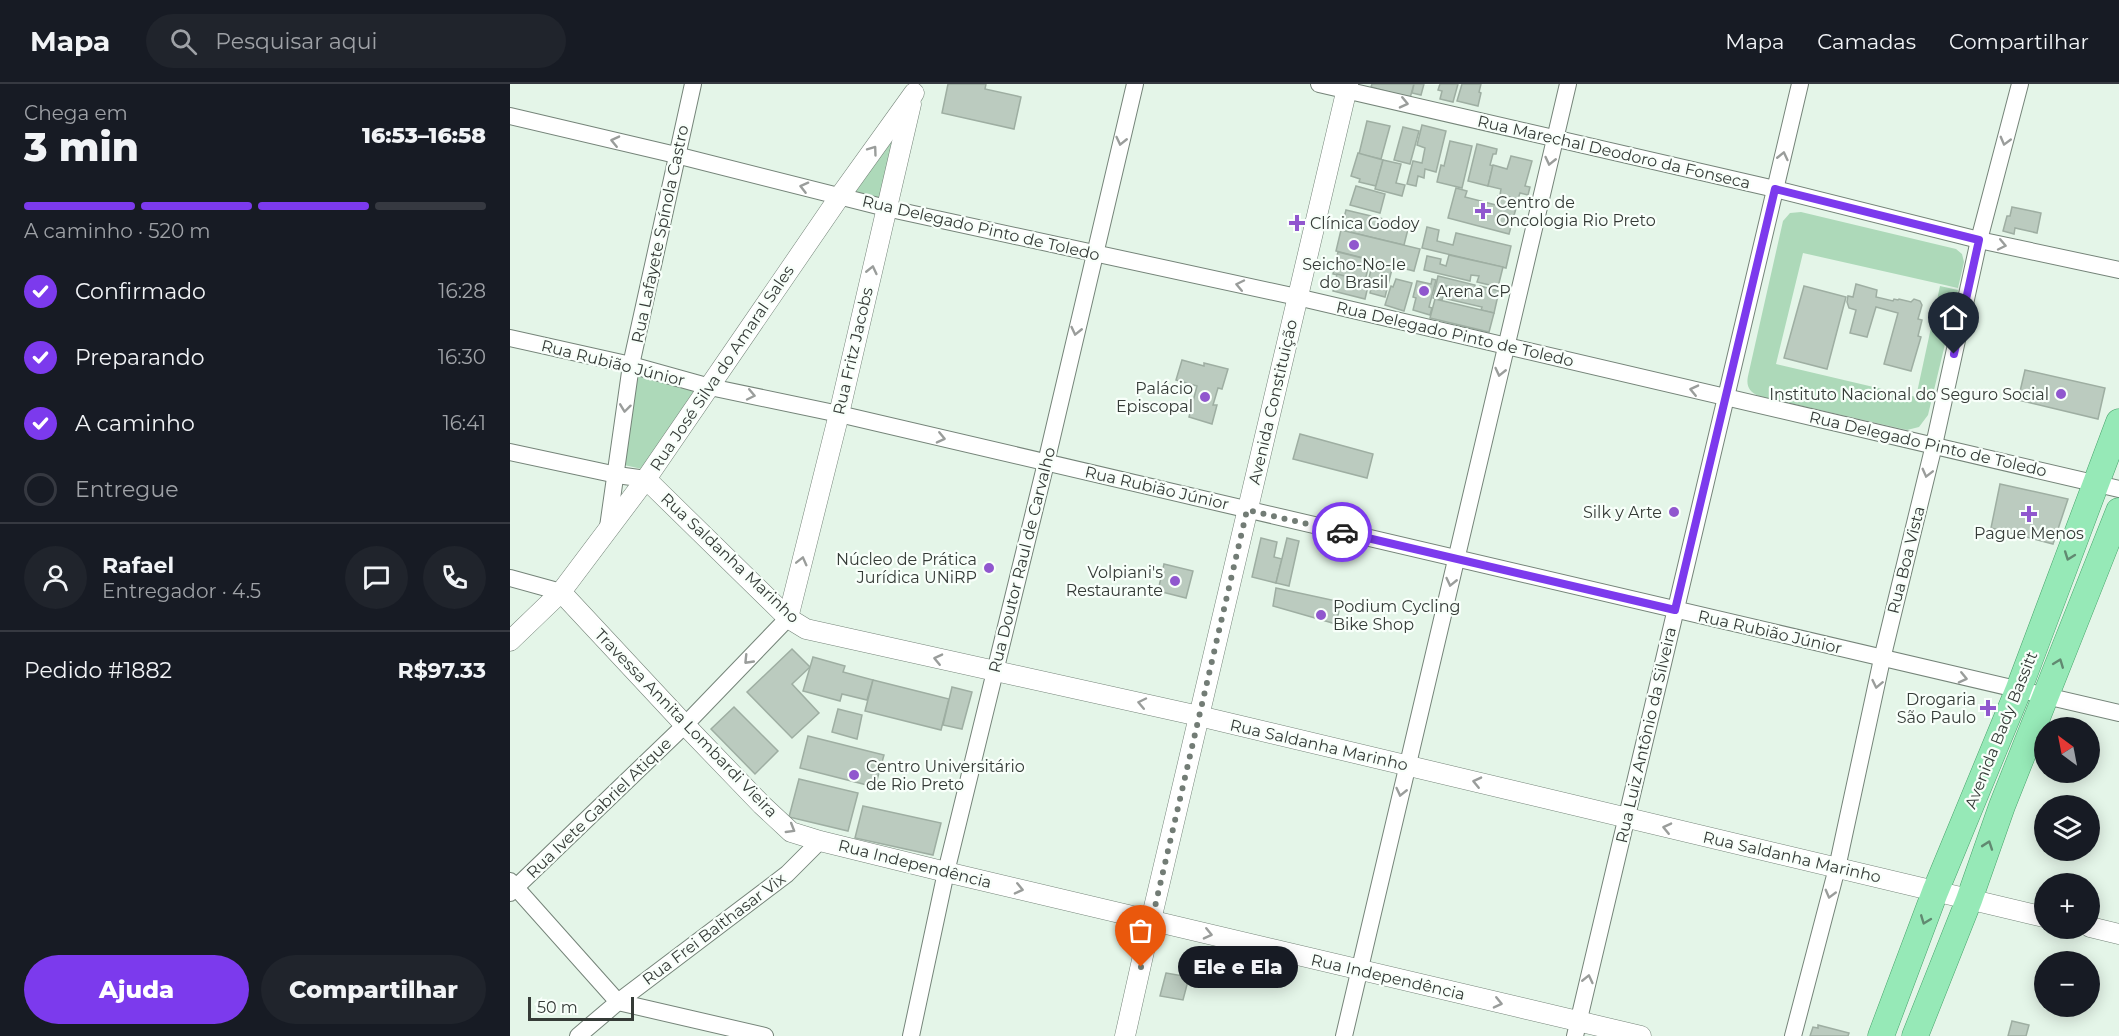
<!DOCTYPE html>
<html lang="pt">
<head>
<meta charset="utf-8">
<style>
  :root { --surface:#171b24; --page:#20242c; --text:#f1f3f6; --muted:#9ea1a6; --line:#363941; --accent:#7c3aed }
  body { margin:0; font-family:Montserrat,sans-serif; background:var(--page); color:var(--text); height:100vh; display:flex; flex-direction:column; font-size:22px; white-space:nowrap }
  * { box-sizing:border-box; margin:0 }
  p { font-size:20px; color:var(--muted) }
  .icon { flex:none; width:33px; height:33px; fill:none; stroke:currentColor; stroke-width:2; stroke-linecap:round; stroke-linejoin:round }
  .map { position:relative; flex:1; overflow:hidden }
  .details { display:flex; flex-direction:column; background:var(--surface); width:510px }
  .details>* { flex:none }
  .needle { width:39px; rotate:328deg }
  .controls { position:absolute; left:1524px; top:633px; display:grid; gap:12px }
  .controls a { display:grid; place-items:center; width:66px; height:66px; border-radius:50%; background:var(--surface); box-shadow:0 3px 15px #0003; font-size:30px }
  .scale { position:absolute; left:18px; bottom:15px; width:106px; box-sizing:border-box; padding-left:6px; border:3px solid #353b37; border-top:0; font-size:16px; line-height:21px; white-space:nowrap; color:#353b37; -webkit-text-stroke:4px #f8fffa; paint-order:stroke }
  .pin { position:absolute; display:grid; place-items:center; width:51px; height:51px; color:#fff; margin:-62px -26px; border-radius:50% 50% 50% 0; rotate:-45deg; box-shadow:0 0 6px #0007 }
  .pin .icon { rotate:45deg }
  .courier { position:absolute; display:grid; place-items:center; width:60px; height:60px; margin:-30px; border:4px solid #7c3aed; border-radius:50%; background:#fff; color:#222; box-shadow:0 2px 8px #0007 }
  .bubble { position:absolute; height:42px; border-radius:21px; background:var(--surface); box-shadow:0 3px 15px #0003; font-size:20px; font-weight:800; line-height:42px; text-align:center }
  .head em { font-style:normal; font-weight:800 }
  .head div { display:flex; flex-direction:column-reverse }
  .head { display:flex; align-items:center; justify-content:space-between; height:102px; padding:0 24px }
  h1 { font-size:39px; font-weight:800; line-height:45px }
  .bar { display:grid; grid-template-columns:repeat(4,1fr); gap:9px 6px; align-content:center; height:72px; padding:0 24px }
  .bar i { height:8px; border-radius:4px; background:var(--line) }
  .bar .current { background:var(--accent) }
  .bar p { grid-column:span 4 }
  .line { display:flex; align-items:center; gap:15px; padding:0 24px; border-top:2px solid var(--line) }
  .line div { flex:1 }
  .round { display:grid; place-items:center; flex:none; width:63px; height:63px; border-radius:32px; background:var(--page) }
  ol { padding:0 24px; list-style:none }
  li { display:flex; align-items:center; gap:18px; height:66px }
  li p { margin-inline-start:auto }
  li .icon { padding:6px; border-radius:50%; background:var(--accent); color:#fff; stroke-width:4 }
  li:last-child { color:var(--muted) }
  li i { width:33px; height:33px; border:3px solid var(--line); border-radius:50% }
  .primary-button { display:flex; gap:12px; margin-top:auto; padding:12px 24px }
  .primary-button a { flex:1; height:69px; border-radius:36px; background:var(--accent); color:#fff; font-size:24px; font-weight:800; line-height:69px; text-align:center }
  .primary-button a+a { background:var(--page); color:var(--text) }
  header { display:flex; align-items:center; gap:36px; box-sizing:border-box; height:84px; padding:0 30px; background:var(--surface); border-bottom:2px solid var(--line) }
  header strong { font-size:28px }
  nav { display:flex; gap:33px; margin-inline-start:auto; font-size:21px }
  .search { width:420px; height:54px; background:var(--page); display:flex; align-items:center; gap:15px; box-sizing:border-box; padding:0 21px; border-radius:33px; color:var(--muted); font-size:22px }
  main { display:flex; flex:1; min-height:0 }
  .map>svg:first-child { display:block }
</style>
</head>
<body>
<header>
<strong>Mapa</strong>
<div class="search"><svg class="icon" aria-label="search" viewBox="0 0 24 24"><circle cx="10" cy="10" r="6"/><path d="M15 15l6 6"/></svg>Pesquisar aqui</div>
<nav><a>Mapa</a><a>Camadas</a><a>Compartilhar</a></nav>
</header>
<main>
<section class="details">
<div class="head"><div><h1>3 min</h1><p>Chega em</p></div><em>16:53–16:58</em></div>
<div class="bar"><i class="current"></i><i class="current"></i><i class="current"></i><i></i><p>A caminho · 520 m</p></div>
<ol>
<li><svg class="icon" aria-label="check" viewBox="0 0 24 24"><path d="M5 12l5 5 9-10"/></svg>Confirmado<p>16:28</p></li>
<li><svg class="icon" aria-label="check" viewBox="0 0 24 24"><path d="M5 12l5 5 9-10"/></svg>Preparando<p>16:30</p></li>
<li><svg class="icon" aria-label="check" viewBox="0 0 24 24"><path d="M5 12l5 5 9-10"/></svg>A caminho<p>16:41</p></li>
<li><i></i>Entregue</li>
</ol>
<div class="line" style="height:108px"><a class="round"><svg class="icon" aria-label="person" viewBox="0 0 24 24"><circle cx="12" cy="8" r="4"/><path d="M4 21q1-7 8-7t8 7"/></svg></a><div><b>Rafael</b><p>Entregador · 4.5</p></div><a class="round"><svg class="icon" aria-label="chat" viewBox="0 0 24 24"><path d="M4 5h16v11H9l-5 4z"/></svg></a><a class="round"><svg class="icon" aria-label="phone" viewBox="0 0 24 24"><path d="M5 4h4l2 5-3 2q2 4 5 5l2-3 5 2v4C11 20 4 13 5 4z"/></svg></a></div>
<div class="line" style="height:78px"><div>Pedido #1882</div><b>R$97.33</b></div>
<div class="primary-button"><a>Ajuda</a><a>Compartilhar</a></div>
</section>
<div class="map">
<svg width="1609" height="952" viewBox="0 0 1609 952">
  <rect width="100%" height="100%" fill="#e4f5e8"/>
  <g fill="#add9b9">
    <path d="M399 24 374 117 340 107Z"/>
    <path d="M1291 128 1446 165 1452 170 1454 178 1448 204 1293 169 1266 280 1406 313 1430 202 1448 206 1418 331 1409 343 1397 346 1249 312C1239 308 1236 302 1238 292L1273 137 1280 129Z"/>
    <path d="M125 286 189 304 132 385 114 381Z"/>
  </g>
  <g fill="#bbcbbf" stroke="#9eaea2" stroke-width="1.5">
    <path d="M438 0H476L475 5 511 13 504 45 432 29Z"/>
    <path d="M862 0H904L900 14 861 3Z"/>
    <path d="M904 0H914L911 11 902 9Z"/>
    <path d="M930 0H948L943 18 930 15 932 7 928 6Z"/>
    <path d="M952 0H971L969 8 971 9 968 22 947 17Z"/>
    <path d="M857 37 880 42 871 75 849 70Z"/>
    <path d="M912 41 936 47 926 88 915 85 914 94 908 92 906 102 897 100 903 77 912 79 915 64 907 61Z"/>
    <path d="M893 43 909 47 900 80 884 76Z"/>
    <path d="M940 57 962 62 952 104 927 98 931 81 934 82Z"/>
    <path d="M967 60 987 65 986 70H983L980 81 983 82 978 102 958 97Z"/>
    <path d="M848 69 873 76 866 102 849 98 850 95 841 92Z"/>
    <path d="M1001 72 1022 77 1015 102 1020 103 1018 111 1010 109 1008 115 990 111 991 105 978 102 983 81 997 85Z"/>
    <path d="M873 76 891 80 886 99 895 101 892 112 865 105Z"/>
    <path d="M846 102 875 110 870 129 840 121Z"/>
    <path d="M946 104 957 107 955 113 986 121 988 112 1008 117 999 150 938 134Z"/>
    <path d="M1502 123 1531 129 1527 149 1505 144 1504 150 1493 147 1497 132H1500Z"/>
    <path d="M836 126 899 141 894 161 831 146Z"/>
    <path d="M917 143 929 146 927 157 943 161 946 149 1001 162 996 184 912 164Z"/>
    <path d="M831 146 910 165 904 187 826 167Z"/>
    <path d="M828 168 860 176 855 197 823 190Z"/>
    <path d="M939 171 993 183 988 203 967 198 969 192 961 191 960 197 914 186 917 172 931 175 930 180 936 182Z"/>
    <path d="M863 177 883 181 875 213 860 209 863 195 859 194Z"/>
    <path d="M827 190 859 198 855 215 823 207Z"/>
    <path d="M928 192 965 201V204L969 205 970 202 989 207 984 229 971 226 972 223 937 215 940 203 936 202 932 216 923 214Z"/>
    <path d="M886 195 902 199 894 227 875 221 881 202 883 203Z"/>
    <path d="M922 195 926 196 919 223 922 224 920 231 903 226 906 214 903 213 907 197 921 200Z"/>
    <path d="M1346 200 1367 206 1366 213 1383 217 1384 215 1388 216 1389 215 1401 218 1404 215 1410 217 1412 221 1408 235 1412 236 1408 252 1411 253 1401 287 1374 280 1388 229 1366 223 1357 253 1340 249 1346 226 1339 224 1337 218 1338 212 1343 213Z"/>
    <path d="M1294 202 1336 213 1317 285 1274 274Z"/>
    <path d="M925 215 984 229 979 248 920 234Z"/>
    <path d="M672 276 694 282V279L718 285 712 305 708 304 703 321H707L702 340 679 333 687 302 666 296Z"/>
    <path d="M1515 286 1595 304 1588 335 1508 316Z"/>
    <path d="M790 350 863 370 857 394 783 375Z"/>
    <path d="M1490 400 1558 415 1543 460 1481 444Z"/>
    <path d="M751 454 767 458 764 473 772 475 766 499 742 493Z"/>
    <path d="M777 454 789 457 779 502 766 499Z"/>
    <path d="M654 480 683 487 676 514 648 507Z"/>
    <path d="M766 504 831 518 826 540 763 522Z"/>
    <path d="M282 565 300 583 282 600 309 629 282 654 237 608Z"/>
    <path d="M303 573 335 582 333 588 363 596 357 616 332 610 330 617 293 607Z"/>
    <path d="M363 596 439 615 431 646 355 627Z"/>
    <path d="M442 603 462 608 452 645 433 641Z"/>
    <path d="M224 623 268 667 245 690 201 645Z"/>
    <path d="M328 625 352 631 347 655 322 648Z"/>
    <path d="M298 652 374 671 365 703 290 684Z"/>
    <path d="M289 695 348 709 338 747 279 733Z"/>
    <path d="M353 722 431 739 423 771 345 754Z"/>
    <path d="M656 889 679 893 673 916 650 912Z"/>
    <path d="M1502 937 1519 941 1516 952H1498Z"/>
    <path d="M1308 941 1339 949 1338 952H1300L1303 943 1308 944Z"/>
  </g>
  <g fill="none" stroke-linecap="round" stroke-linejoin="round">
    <g stroke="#758479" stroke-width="18">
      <g id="minor">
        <path d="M809 0 1265 105 1469 156 1609 186"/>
        <path d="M0 32 166 71 376 124 787 213 1609 405"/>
        <path d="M0 254 121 281 200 303 329 330 1609 629"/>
        <path d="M0 368 107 391 136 395"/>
        <path d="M98 443 121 281 183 0"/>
        <path d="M0 494 51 508"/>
        <path d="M0 797 108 918 255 952"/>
        <path d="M0 809 175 641 278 534"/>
        <path d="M68 952 108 918 277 790 310 757"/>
        <path d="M401 952 436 788 535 383 625 0"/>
        <path d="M834 952 1058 0"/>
        <path d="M1065 952 1290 0"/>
        <path d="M1283 952 1327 784 1372 575 1424 361 1469 156 1510 0"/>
      </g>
    </g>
    <g stroke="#758479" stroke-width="21">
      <g id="tertiary">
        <path d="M136 395 278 534 296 545 689 632 1534 833"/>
        <path d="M51 508 175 641 252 721 281 748 310 757 436 788 1131 952"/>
        <path d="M278 534 329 330 401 20"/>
        <path d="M0 557 51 508 136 395 330 112 404 9"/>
        <path d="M1580 843 1609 850"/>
        <path d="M615 952 641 836 838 0"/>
      </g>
    </g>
    <g stroke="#47a36b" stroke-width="27">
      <g id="primary">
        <path d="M1371 952 1425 808 1508 607 1609 338"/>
        <path d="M1405 952 1459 816 1492 722 1609 427"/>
      </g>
    </g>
    <use href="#minor" stroke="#fff" stroke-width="16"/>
    <use href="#tertiary" stroke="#fff" stroke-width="20"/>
    <use href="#primary" stroke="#96e9b7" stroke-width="26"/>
  </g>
  <defs><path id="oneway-chevron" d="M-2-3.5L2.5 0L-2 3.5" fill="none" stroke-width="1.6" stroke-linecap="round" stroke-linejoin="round" transform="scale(1.5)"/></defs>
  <g stroke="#9a9d9b">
    <use href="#oneway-chevron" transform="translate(894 19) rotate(13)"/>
    <use href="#oneway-chevron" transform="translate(105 57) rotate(-167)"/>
    <use href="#oneway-chevron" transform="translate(611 57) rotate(103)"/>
    <use href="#oneway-chevron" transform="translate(1495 57) rotate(105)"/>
    <use href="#oneway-chevron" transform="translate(363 66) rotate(-54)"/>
    <use href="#oneway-chevron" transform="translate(1273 72) rotate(-77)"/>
    <use href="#oneway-chevron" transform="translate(1040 77) rotate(103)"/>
    <use href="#oneway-chevron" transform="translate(294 103) rotate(-166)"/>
    <use href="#oneway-chevron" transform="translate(1492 161) rotate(12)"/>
    <use href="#oneway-chevron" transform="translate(362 186) rotate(-77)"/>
    <use href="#oneway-chevron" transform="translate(730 201) rotate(-168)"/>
    <use href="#oneway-chevron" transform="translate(566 247) rotate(103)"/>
    <use href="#oneway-chevron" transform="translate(990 288) rotate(103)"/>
    <use href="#oneway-chevron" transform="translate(1184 306) rotate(-167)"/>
    <use href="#oneway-chevron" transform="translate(241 311) rotate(12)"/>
    <use href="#oneway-chevron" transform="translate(115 324) rotate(97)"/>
    <use href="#oneway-chevron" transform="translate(431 354) rotate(13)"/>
    <use href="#oneway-chevron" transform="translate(1417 389) rotate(104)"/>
    <use href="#oneway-chevron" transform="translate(292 477) rotate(-76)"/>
    <use href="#oneway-chevron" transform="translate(941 498) rotate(103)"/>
    <use href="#oneway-chevron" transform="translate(428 575) rotate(-167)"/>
    <use href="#oneway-chevron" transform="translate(238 576) rotate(134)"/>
    <use href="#oneway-chevron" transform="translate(1453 594) rotate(13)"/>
    <use href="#oneway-chevron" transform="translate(1367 600) rotate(102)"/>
    <use href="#oneway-chevron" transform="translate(632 619) rotate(-168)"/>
    <use href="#oneway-chevron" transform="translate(967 698) rotate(-167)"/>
    <use href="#oneway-chevron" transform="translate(891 708) rotate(103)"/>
    <use href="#oneway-chevron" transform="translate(1157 744) rotate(-167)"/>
    <use href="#oneway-chevron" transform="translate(281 745) rotate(31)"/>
    <use href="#oneway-chevron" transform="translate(509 805) rotate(13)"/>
    <use href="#oneway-chevron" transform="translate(1320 810) rotate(105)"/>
    <use href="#oneway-chevron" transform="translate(698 850) rotate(13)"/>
    <use href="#oneway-chevron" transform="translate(1078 895) rotate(-77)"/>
    <use href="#oneway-chevron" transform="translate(988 919) rotate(13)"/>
  </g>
  <g stroke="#618971">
    <use href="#oneway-chevron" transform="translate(1559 472) rotate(110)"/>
    <use href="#oneway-chevron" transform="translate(1549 579) rotate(-69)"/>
    <use href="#oneway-chevron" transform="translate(1478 761) rotate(-71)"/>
    <use href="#oneway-chevron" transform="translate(1415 836) rotate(111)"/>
  </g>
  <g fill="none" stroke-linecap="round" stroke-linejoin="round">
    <path stroke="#727c75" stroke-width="6" stroke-dasharray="0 10.8" d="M631 883 737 426 832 448"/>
    <path stroke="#7c3aed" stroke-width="8" d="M832 448 1165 526 1265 105 1469 156 1444 270"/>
  </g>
  <g fill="#9057ce" stroke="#f8fffa" stroke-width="2">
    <path d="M970 118h6v6h6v6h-6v6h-6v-6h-6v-6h6z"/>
    <path d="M784 130h6v6h6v6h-6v6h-6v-6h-6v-6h6z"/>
    <circle cx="844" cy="161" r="6"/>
    <circle cx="914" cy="207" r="6"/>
    <circle cx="1551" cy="310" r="6"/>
    <circle cx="695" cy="313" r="6"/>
    <circle cx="1164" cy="428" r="6"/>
    <path d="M1516 421h6v6h6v6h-6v6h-6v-6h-6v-6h6z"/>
    <circle cx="479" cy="484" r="6"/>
    <circle cx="665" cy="497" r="6"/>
    <circle cx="811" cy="531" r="6"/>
    <path d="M1475 615h6v6h6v6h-6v6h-6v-6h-6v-6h6z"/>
    <circle cx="344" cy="691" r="6"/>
  </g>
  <g text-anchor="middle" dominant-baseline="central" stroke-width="4.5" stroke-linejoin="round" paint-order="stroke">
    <g font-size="16" fill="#353b37" stroke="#f8fffa">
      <text transform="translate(1104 68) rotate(13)">Rua Marechal Deodoro da Fonseca</text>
      <text transform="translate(471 144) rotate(13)">Rua Delegado Pinto de Toledo</text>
      <text transform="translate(150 150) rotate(-78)">Rua Lafayete Spínola Castro</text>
      <text transform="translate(945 250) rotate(13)">Rua Delegado Pinto de Toledo</text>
      <text transform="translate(343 267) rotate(-77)">Rua Fritz Jacobs</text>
      <text transform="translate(103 279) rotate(14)">Rua Rubião Júnior</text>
      <text transform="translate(212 284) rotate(-56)">Rua José Silva do Amaral Sales</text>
      <text transform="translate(763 318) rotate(-77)">Avenida Constituição</text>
      <text transform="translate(1418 360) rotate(13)">Rua Delegado Pinto de Toledo</text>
      <text transform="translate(647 404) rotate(13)">Rua Rubião Júnior</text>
      <text transform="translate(220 474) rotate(43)">Rua Saldanha Marinho</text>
      <text transform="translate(512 476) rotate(-76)">Rua Doutor Raul de Carvalho</text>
      <text transform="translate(1396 476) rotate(-76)">Rua Boa Vista</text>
      <text transform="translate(1260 548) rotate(13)">Rua Rubião Júnior</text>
      <text transform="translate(176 639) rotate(46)">Travessa Annita Lombardi Vieira</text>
      <text transform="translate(1491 646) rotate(-68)">Avenida Bady Bassitt</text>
      <text transform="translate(1136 651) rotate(-77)">Rua Luiz Antônio da Silveira</text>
      <text transform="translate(809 661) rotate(13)">Rua Saldanha Marinho</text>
      <text transform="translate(89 724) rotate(-44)">Rua Ivete Gabriel Atique</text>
      <text transform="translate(1282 773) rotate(13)">Rua Saldanha Marinho</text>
      <text transform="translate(405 780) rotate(14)">Rua Independência</text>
      <text transform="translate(204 845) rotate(-37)">Rua Frei Balthasar Vix</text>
      <text transform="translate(878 893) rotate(13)">Rua Independência</text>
    </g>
    <g font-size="16" fill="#353b37" stroke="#f8fffa" text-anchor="end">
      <text x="986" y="118" text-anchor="start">Centro de<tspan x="986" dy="18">Oncologia Rio Preto</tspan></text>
      <text x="800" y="139" text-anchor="start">Clínica Godoy</text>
      <text x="844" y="180" text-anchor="middle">Seicho-No-Ie<tspan x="844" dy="18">do Brasil</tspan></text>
      <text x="926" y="207" text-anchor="start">Arena CP</text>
      <text x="683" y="304">Palácio<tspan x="683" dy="18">Episcopal</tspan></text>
      <text x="1539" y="310">Instituto Nacional do Seguro Social</text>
      <text x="1152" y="428">Silk y Arte</text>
      <text x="1519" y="449" text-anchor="middle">Pague Menos</text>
      <text x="467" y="475">Núcleo de Prática<tspan x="467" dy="18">Jurídica UNiRP</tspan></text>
      <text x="653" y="488">Volpiani's<tspan x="653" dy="18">Restaurante</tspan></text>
      <text x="823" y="522" text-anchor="start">Podium Cycling<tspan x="823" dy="18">Bike Shop</tspan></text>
      <text x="1466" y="615">Drogaria<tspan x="1466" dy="18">São Paulo</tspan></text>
      <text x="356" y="682" text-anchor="start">Centro Universitário<tspan x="356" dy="18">de Rio Preto</tspan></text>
    </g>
  </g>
</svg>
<div class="controls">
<a><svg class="needle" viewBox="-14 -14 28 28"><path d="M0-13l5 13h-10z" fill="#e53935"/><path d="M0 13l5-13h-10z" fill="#9ea1a6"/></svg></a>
<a><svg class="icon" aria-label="layers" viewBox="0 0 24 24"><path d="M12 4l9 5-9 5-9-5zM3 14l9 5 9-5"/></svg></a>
<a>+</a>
<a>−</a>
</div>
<div class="scale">50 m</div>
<div class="pin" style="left:631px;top:883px;background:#ea580c"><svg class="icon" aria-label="bag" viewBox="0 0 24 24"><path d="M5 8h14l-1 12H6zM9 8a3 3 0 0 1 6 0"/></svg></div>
<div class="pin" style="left:1444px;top:270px;background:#1f2937"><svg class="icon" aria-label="home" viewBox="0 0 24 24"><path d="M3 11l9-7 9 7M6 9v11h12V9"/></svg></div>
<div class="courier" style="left:832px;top:448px"><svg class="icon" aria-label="car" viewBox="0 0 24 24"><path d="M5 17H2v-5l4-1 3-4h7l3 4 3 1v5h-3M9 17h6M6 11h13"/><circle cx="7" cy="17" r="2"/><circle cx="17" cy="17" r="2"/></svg></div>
<div class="bubble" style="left:668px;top:862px;width:120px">Ele e Ela</div>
</div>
</main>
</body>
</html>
